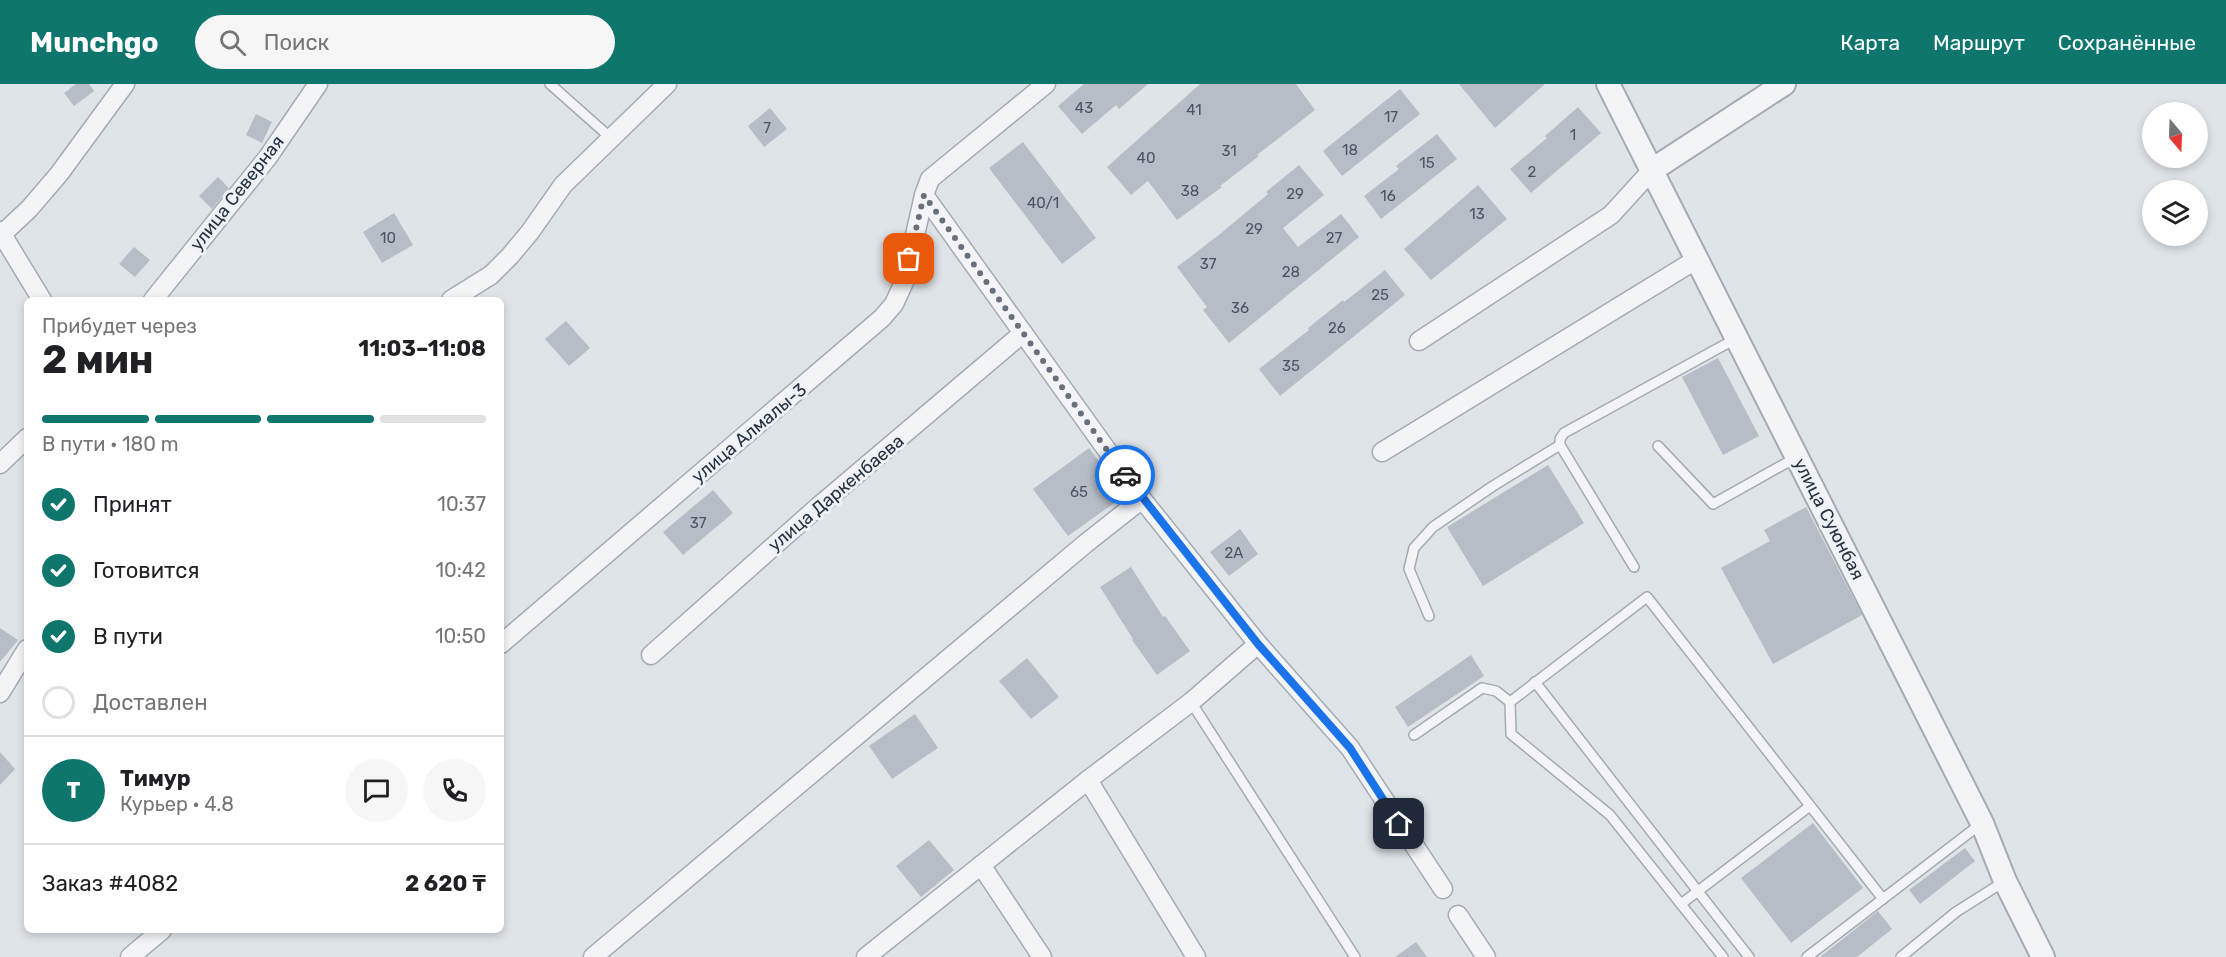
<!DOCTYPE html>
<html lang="ru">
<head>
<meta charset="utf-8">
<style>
  :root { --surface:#fff; --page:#f6f6f6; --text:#202124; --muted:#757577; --line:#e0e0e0; --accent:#0f766e }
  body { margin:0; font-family:Rubik,sans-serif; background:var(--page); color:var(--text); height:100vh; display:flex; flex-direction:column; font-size:22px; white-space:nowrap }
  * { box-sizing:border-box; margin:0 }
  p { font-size:20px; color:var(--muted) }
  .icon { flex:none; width:33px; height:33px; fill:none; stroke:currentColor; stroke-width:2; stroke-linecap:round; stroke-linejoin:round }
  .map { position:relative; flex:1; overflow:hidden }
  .side { position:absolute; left:24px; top:213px; width:480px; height:636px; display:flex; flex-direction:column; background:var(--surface); border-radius:9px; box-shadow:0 3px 9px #0003 }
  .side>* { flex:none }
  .needle { width:39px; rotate:161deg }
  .fabs { position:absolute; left:2142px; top:18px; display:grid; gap:12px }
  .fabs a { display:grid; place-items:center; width:66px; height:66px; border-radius:50%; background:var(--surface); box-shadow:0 3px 9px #0003; font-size:30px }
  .pin { position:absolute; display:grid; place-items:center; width:51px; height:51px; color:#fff; margin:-26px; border-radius:12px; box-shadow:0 3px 9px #0006 }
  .courier { position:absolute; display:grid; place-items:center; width:60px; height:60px; margin:-30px; border:4px solid #1a73e8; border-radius:50%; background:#fff; color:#222; box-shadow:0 2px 8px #0007 }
  .overview em { font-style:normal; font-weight:700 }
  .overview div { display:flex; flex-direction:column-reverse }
  .overview { display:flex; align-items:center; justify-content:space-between; height:102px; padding:0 18px }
  h1 { font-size:39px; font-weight:700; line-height:45px }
  .bar { display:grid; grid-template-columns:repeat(4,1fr); gap:9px 6px; align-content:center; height:72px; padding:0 18px }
  .bar i { height:8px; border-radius:4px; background:var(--line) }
  .bar .current { background:var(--accent) }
  .bar p { grid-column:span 4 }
  .line { display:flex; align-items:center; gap:15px; padding:0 18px; border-top:2px solid var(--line) }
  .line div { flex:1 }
  .round { display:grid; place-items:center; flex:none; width:63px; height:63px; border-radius:32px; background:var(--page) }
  ol { padding:0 18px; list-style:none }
  li { display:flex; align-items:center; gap:18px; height:66px }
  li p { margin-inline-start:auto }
  li .icon { padding:6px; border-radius:50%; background:var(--accent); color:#fff; stroke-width:4 }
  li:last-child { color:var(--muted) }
  li i { width:33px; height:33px; border:3px solid var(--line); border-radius:50% }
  header { display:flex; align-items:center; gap:36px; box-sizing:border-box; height:84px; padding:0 30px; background:var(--accent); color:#fff }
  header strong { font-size:28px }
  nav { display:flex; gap:33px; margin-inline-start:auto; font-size:21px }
  .search { width:420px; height:54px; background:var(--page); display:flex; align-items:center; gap:15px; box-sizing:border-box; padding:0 21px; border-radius:33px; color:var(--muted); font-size:22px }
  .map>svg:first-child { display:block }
</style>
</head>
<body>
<header>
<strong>Munchgo</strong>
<div class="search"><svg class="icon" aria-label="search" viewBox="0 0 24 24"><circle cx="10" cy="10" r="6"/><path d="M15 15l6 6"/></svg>Поиск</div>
<nav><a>Карта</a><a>Маршрут</a><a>Сохранённые</a></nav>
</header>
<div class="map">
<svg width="2226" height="873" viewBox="0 0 2226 873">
  <rect width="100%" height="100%" fill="#dfe4e9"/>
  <g fill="#b6bdc6">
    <path d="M76 0H89L94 7 74 22 64 9Z"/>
    <path d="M1084 0H1148L1119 25 1116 21 1082 50 1058 22Z"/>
    <path d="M1200 0H1296L1315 26 1257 71 1259 72 1220 102 1222 103 1177 136 1148 97 1131 111 1107 83Z"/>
    <path d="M1459 0H1545L1495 44Z"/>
    <path d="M1400 5 1420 30 1342 92 1323 67Z"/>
    <path d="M1578 23 1601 49 1531 109 1510 85 1547 54 1545 52Z"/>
    <path d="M770 24 787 45 764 63 748 42Z"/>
    <path d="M256 30 272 38 262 59 246 51Z"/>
    <path d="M1437 50 1457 75 1381 135 1364 112 1399 85 1396 82Z"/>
    <path d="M1023 58 1096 154 1062 180 989 84Z"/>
    <path d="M1299 81 1324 111 1283 144 1298 163 1341 130 1359 153 1229 259 1203 226 1207 223 1177 183 1220 150 1268 110 1266 108Z"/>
    <path d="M218 93 229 104 212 125 199 112Z"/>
    <path d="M1478 101 1507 135 1431 196 1404 165Z"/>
    <path d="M394 129 413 161 382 179 363 148Z"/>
    <path d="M134 163 150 176 135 193 119 180Z"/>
    <path d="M1385 186 1405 211 1280 312 1259 285 1309 246 1308 244 1343 216 1344 218Z"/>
    <path d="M566 237 590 264 569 282 545 255Z"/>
    <path d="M1718 274 1759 352 1723 371 1682 293Z"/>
    <path d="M1089 364 1124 412 1068 452 1033 405Z"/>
    <path d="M1548 381 1584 439 1483 502 1447 443Z"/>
    <path d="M713 406 733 429 683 471 663 448Z"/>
    <path d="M1806 423 1862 531 1773 580 1721 484 1770 457 1764 446Z"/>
    <path d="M1240 445 1258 470 1229 492 1210 468Z"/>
    <path d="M1131 483 1163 533 1165 532 1190 567 1157 591 1132 556 1133 555 1100 503Z"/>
    <path d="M0 544 18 556 0 578Z"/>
    <path d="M1471 571 1484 592 1408 643 1395 623Z"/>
    <path d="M1027 574 1059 613 1031 635 999 597Z"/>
    <path d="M915 630 938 664 892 695 869 662Z"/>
    <path d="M0 668 15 685 0 701Z"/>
    <path d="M1813 739 1863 804 1791 859 1741 794Z"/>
    <path d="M929 756 954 786 921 813 896 782Z"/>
    <path d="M1965 764 1975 777 1920 820 1909 806Z"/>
    <path d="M1878 827 1892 845 1857 873H1820Z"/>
    <path d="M1416 858 1427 873H1395Z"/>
  </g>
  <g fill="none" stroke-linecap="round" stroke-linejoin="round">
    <g stroke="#a4abb3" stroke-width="12">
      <g id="service">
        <path d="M550 0 612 55"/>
        <path d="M1658 362 1713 420 1795 374"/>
        <path d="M1634 483 1560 361V355L1564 349 1737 254"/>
        <path d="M1429 532 1409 485 1414 464 1433 443 1493 402 1560 361"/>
        <path d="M1535 598 1749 873"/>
        <path d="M1191 618 1355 873"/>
        <path d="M1414 651 1482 604 1496 607 1510 618"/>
        <path d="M1681 820 1810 722"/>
        <path d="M1723 873 1610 731 1511 650 1510 618 1647 513 1883 815"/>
        <path d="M1807 873 1982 739"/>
        <path d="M1901 873 1956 828 2005 797"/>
      </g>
    </g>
    <g stroke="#a4abb3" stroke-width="21">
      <g id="minor">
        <path d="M0 147 42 216"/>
        <path d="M0 152 29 125 59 90 125 0"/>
        <path d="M153 216 268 73 318 0"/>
        <path d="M451 216 491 191 510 172 530 148 563 101 667 0"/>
        <path d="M1419 257 1611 131 1652 86"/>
        <path d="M1382 368 1697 175"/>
        <path d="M0 380 27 354"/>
        <path d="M501 560 882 234 894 220 905 196 924 111 930 95 1046 0"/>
        <path d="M1258 560 1350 664 1443 805"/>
        <path d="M651 571 819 422 1023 249"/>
        <path d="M0 609 27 565"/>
        <path d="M1088 696 1196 873"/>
        <path d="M981 781 1042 873"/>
        <path d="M1458 831 1486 873"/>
        <path d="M130 873 162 846"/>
        <path d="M593 873 1085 460 1142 415"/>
        <path d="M866 873 1088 696 1191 618 1258 560 1142 415 924 111"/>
      </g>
    </g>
    <g stroke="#a4abb3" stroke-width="26">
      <g id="tertiary">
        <path d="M1608 0 1982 739 2005 797 2043 873"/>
        <path d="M1652 86 1784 0"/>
      </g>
    </g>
    <use href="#service" stroke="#f2f4f7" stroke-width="9"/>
    <use href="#minor" stroke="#f2f4f7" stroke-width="18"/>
    <use href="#tertiary" stroke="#f2f4f7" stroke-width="22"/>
  </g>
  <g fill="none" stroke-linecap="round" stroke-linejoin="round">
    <path stroke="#67707c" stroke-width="6" stroke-dasharray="0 10.8" d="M909 175 924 111 1125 391"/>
    <path stroke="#1a73e8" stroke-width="8" d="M1125 391 1258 560 1350 664 1399 740"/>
  </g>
  <g text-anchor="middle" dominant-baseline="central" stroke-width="6" stroke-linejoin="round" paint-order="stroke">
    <g font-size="15" fill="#4b5562">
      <text x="1084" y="24">43</text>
      <text x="1194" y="26">41</text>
      <text x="1391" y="33">17</text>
      <text x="767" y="44">7</text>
      <text x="1573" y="51">1</text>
      <text x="1350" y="66">18</text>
      <text x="1229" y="67">31</text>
      <text x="1146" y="74">40</text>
      <text x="1427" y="79">15</text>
      <text x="1532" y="88">2</text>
      <text x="1190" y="107">38</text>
      <text x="1295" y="110">29</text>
      <text x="1388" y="112">16</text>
      <text x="1043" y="119">40/1</text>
      <text x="1477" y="130">13</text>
      <text x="1254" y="145">29</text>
      <text x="388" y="154">10</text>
      <text x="1334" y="154">27</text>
      <text x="1208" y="180">37</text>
      <text x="1291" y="188">28</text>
      <text x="1380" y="211">25</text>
      <text x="1240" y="224">36</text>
      <text x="1337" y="244">26</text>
      <text x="1291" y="282">35</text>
      <text x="1079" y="408">65</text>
      <text x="698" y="439">37</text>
      <text x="1234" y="469">2А</text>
    </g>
    <g font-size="18" fill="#273241" stroke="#eef2f6">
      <text transform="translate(237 109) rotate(-52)">улица Северная</text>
      <text transform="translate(749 349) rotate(-40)">улица Алмалы-3</text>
      <text transform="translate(836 409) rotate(-40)">улица Даркенбаева</text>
      <text transform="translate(1829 435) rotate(63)">улица Суюнбая</text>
    </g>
  </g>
</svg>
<div class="fabs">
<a><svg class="needle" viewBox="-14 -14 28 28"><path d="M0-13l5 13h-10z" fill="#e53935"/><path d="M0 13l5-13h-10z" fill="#757577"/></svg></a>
<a><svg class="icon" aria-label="layers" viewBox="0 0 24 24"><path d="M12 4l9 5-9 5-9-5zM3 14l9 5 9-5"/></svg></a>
</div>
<div class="pin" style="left:909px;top:175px;background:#ea580c"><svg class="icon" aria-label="bag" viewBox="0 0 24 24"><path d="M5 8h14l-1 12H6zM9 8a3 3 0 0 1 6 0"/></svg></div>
<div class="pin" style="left:1399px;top:740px;background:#1f2937"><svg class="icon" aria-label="home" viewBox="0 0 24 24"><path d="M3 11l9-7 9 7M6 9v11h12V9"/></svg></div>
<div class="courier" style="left:1125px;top:391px"><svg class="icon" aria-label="car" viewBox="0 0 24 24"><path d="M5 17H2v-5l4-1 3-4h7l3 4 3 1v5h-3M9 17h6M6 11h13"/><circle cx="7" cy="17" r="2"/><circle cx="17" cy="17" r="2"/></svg></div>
<section class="side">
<div class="overview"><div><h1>2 мин</h1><p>Прибудет через</p></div><em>11:03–11:08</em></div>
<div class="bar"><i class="current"></i><i class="current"></i><i class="current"></i><i></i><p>В пути · 180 m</p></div>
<ol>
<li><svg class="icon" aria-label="check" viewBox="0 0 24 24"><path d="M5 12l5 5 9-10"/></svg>Принят<p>10:37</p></li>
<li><svg class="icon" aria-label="check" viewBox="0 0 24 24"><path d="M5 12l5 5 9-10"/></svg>Готовится<p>10:42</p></li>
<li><svg class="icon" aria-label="check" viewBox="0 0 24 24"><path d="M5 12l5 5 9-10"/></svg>В пути<p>10:50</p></li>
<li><i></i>Доставлен</li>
</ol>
<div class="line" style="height:108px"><b class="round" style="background:var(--accent);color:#fff">Т</b><div><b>Тимур</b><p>Курьер · 4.8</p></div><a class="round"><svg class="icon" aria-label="chat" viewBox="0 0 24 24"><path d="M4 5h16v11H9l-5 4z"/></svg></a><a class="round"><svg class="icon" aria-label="phone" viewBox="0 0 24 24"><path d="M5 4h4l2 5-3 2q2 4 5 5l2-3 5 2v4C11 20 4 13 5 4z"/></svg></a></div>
<div class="line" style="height:78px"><div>Заказ #4082</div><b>2 620 ₸</b></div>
</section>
</div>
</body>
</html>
